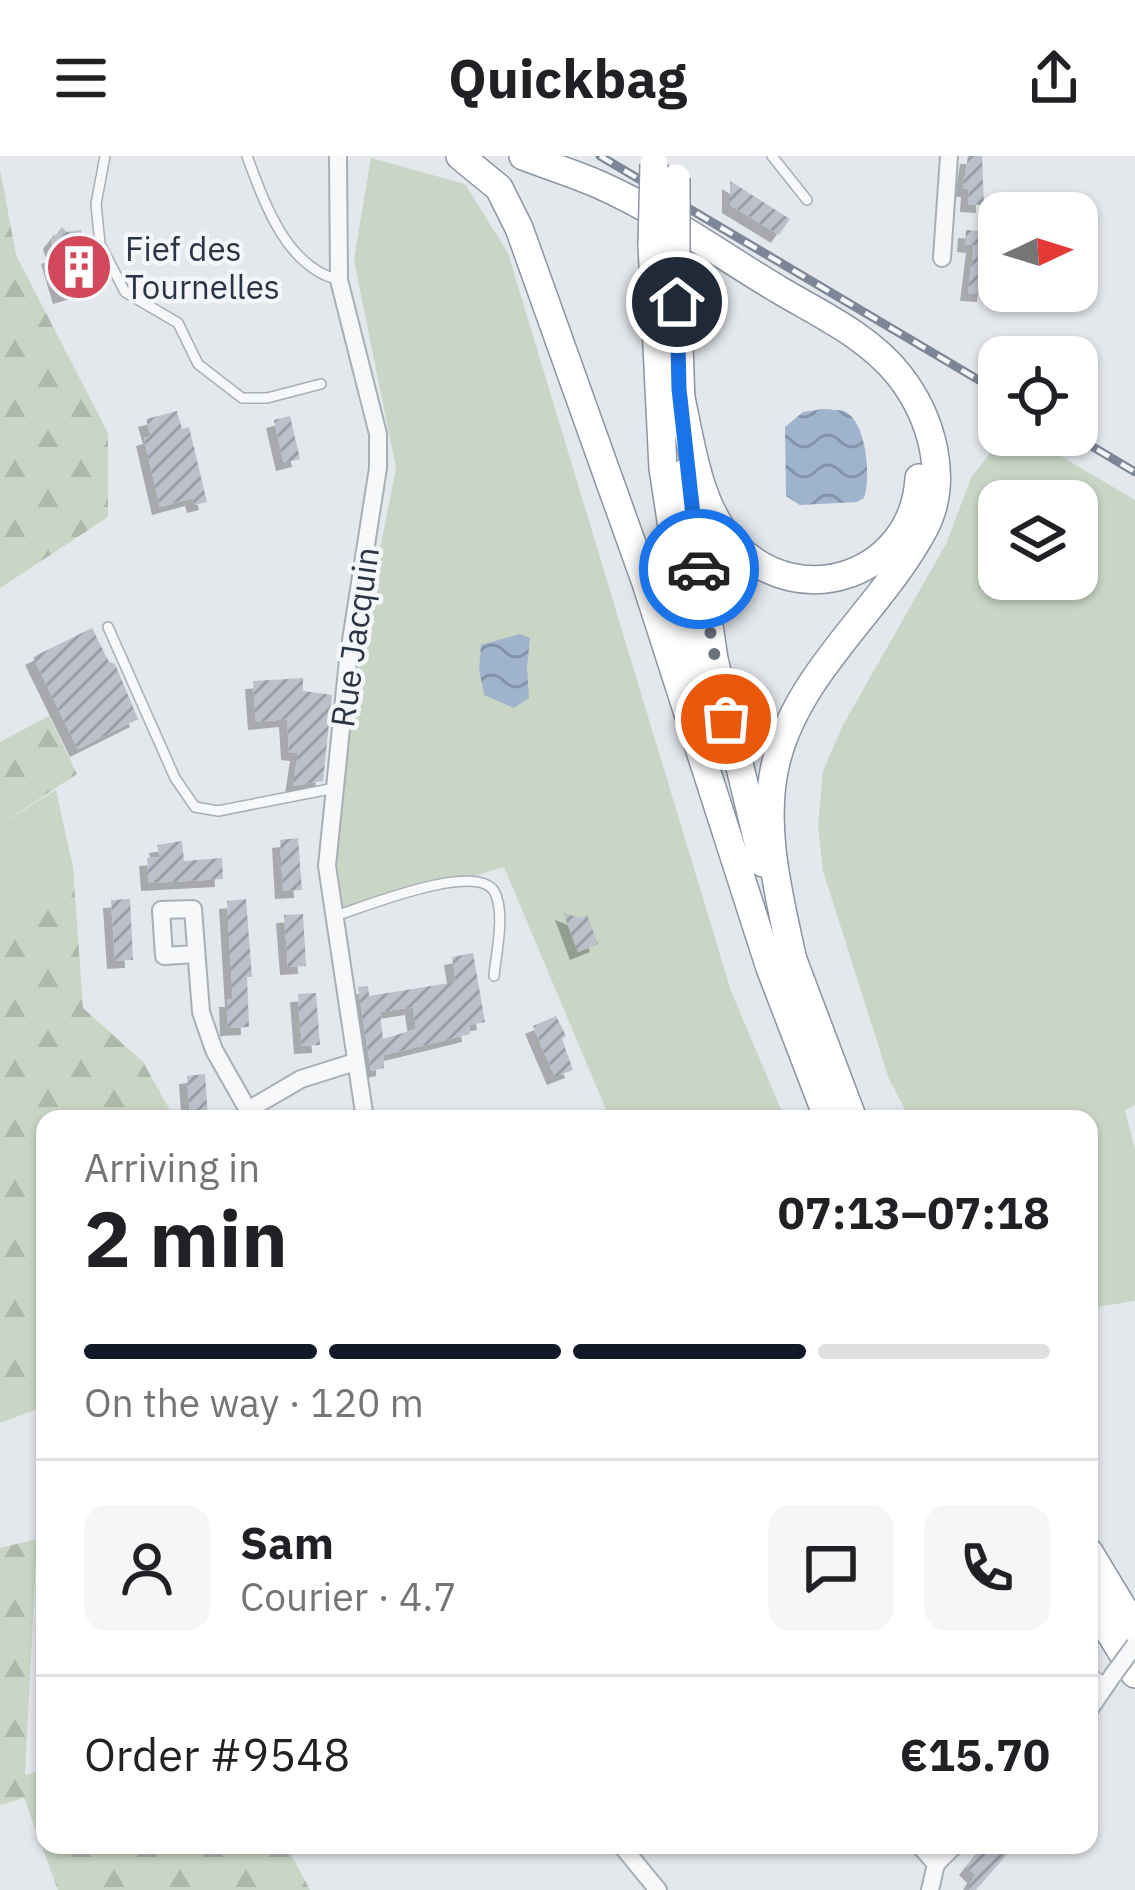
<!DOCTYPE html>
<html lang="en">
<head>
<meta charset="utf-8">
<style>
  :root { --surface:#fff; --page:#f6f6f6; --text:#202124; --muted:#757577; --line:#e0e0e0; --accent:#111827 }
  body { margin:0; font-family:"IBM Plex Sans",sans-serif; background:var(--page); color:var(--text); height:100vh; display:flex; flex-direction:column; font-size:45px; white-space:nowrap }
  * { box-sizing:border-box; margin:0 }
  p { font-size:39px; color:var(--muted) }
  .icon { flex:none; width:66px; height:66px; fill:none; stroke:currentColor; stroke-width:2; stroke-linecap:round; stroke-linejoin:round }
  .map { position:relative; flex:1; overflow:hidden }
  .details { position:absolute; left:36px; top:954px; width:1062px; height:744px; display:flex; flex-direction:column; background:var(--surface); border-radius:24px; box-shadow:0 3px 9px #0004 }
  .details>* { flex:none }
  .needle { width:78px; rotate:86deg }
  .controls { position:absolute; left:978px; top:36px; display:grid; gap:24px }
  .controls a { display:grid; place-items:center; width:120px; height:120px; border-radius:24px; background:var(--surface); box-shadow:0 3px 9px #0004; font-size:60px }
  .pin { position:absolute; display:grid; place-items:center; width:102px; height:102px; color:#fff; margin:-51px; border:6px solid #fff; border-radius:50%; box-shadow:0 3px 12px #0007 }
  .courier { position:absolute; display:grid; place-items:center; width:120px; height:120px; margin:-60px; border:9px solid #1a73e8; border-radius:50%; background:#fff; color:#222; box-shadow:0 3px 15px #0007 }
  .head em { font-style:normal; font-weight:700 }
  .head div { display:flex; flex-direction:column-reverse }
  .head { display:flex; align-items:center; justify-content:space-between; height:204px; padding:0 48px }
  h1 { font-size:78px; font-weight:700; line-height:90px }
  .bar { display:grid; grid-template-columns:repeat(4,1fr); gap:18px 12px; align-content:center; height:144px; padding:0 48px }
  .bar i { height:15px; border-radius:9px; background:var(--line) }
  .bar .on { background:var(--accent) }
  .bar p { grid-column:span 4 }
  .line { display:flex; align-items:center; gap:30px; padding:0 48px; border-top:3px solid var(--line) }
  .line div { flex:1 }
  .round { display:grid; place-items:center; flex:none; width:126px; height:126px; border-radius:24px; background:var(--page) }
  header { display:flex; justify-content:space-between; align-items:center; height:156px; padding:0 48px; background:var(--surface); font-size:54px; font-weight:700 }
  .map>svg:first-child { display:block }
</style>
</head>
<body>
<header><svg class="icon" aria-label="menu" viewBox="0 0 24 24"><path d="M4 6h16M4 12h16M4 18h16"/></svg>Quickbag<svg class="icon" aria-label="share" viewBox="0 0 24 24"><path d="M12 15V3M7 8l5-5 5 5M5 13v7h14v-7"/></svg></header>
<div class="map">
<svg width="1135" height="1734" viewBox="0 0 1135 1734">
  <defs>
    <pattern id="forest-firs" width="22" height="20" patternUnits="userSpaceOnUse" patternTransform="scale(3)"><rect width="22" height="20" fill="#c9d6c5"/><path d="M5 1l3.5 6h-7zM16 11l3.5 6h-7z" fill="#adb8ab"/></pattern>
    <pattern id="water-waves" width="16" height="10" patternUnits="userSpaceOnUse" patternTransform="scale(3)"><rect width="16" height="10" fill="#9fb4cc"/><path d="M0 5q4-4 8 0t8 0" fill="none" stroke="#8293a7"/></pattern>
    <pattern id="building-hatch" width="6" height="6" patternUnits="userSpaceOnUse" patternTransform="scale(3)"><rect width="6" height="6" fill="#bbc0ca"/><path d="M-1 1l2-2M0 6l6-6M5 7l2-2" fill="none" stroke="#989da6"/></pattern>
    <filter id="shadow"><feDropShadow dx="-8" dy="8" stdDeviation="0" flood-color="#0004"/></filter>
  </defs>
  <rect width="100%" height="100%" fill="#e4e7ec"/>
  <g fill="#c9d6c5" fill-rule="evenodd">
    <path d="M371 2 465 28 508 97 731 835 785 963H610L504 711 332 763 351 542 396 312 354 104Z"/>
    <path d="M1004 279H1025L1135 344V949L1125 954 1135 993V1145L1089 1152V963H910L889 923 823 715 818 670 823 615 843 569 946 388 971 322ZM999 345H1077V423H999Z"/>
    <path d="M56 634 73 711 0 756V669Z"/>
  </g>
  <g fill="url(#forest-firs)">
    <path d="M0 13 16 99 108 277V361L0 432Z"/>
    <path d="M49 560 77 618 0 669V586Z"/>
    <path d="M73 711 83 852 143 906 175 963H45V1250L0 1267V756Z"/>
    <path d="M37 1383 25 1619 45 1613V1689H286L310 1734H58L24 1642 0 1649V1392Z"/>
  </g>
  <g fill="url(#water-waves)">
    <path d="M823 253C825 253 841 254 844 255 867 265 871 322 864 342L857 346 800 349 786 340 785 271 803 256Z"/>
    <path d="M520 478 530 482 527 511 529 542 514 552 484 539 479 514 481 489Z"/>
  </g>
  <g fill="url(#building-hatch)" fill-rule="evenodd" filter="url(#shadow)">
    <path d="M968 0H982L984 49 968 48 969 33H963Z"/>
    <path d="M730 25 790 63 779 79 730 49Z"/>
    <path d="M62 71 67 76 81 74 92 104 96 102 101 117 105 116 110 126 61 140 49 100 55 98 51 85Z"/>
    <path d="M966 74 982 75 981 89 989 90 985 138 968 137 974 89 965 88Z"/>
    <path d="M177 255 182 273 189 271 207 346 195 349 193 342 160 351 144 282 151 280 146 263Z"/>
    <path d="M290 260 300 303 284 307 274 264Z"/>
    <path d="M92 472 109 506 115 508 138 563 78 593 33 501Z"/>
    <path d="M303 522V535L332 539 323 625 293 630 298 597 289 596 287 563 256 566 253 525Z"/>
    <path d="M298 682 302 734 283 735 280 684Z"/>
    <path d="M182 685 184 705 222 702 223 723 149 727 147 702 160 701 157 689Z"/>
    <path d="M130 743 133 804 115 805 111 744Z"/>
    <path d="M246 743 252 821H247L249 871 228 872 227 843H233L227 745Z"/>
    <path d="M563 756 579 762 587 759 598 788 578 796Z"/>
    <path d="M303 758 306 810 288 811 284 759Z"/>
    <path d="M473 797 485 866 469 869 470 878 384 899V912L371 915 358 831 368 830 369 840 456 826 452 801ZM413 851 416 873 383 883 380 856Z"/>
    <path d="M316 837 320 889 302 890 298 838Z"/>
    <path d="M556 860 566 880 562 883 573 914 555 921 533 870Z"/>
    <path d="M205 918 208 963H190L187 920Z"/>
    <path d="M985 1689H1015L976 1734H967L975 1719 967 1711Z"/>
  </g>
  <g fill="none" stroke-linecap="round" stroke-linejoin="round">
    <g stroke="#a9aeb7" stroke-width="12">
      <g id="service">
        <path d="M105 0 96 48 100 88 125 136 178 167 198 208 242 242H267L321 228"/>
        <path d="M247 0C264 46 286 111 339 124"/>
        <path d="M772 0 807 44"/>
        <path d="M108 471 175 622 195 651 218 655 335 632"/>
        <path d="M332 761C362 752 475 705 494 735 506 756 496 797 494 820"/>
        <path d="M1089 1516 1107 1528"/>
      </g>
    </g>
    <g stroke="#a9aeb7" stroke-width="20">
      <g id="minor">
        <path d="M338 0 339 124 378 278V312L348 504 327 710 365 963"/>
        <path d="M942 102 949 0"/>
        <path d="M196 798 164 800 161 754 193 753 201 856 214 894 248 954"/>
        <path d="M252 961 248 954 301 923 355 906"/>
        <path d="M1089 1554 1113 1519"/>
        <path d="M621 1689 658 1734"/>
        <path d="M919 1689 936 1708"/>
        <path d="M930 1734 936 1708 955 1689"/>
      </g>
    </g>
    <g stroke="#8b94a3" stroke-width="30">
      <g id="trunk">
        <path d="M460 0 499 32 519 72 646 427 770 812 828 963"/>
        <path d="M523 0C549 10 575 18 600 29 663 57 722 100 781 135 822 159 869 181 899 219 932 261 950 324 924 373 882 452 801 513 777 602 759 668 780 744 794 809"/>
        <path d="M652 89 663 312 697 535"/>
        <path d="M676 102 681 247"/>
        <path d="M679 233C691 284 697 351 735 389 801 458 914 418 919 322"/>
        <path d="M686 316 714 503 763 707"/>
        <path d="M790 796 853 963"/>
        <path d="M1089 1396 1135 1472"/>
        <path d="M1089 1442 1135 1518"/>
      </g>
    </g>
    <use href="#service" stroke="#f7f8fa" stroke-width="9"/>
    <use href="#minor" stroke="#f7f8fa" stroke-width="16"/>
    <use href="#trunk" stroke="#fff" stroke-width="27"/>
    <g stroke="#7d8696" stroke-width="9">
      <g id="rail">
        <path d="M600 0 999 236"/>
        <path d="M1073 279 1135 316"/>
      </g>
    </g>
    <use href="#rail" stroke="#f4f6f9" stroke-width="4.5" stroke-dasharray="14" stroke-linecap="butt"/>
    <g stroke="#a9aeb7" stroke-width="20" stroke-linecap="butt">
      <path id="minor-bridge" d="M1113 1519 1135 1489"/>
    </g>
    <g stroke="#8b94a3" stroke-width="30" stroke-linecap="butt">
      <g id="trunk-bridge">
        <path d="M652 89 654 8"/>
        <path d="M676 102V22"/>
      </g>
    </g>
    <use href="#minor-bridge" stroke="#f7f8fa" stroke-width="16"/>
    <use href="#trunk-bridge" stroke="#fff" stroke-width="27"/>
  </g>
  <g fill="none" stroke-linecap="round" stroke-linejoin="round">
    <path stroke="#6c737f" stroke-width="12" stroke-dasharray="0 21.6" d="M699 413 726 563"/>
    <path stroke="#1a73e8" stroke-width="15" d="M677 146 679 233 699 413"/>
  </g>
  <defs>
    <g id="building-disc" transform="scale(3.45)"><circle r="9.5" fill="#d1495b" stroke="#f4f6f9"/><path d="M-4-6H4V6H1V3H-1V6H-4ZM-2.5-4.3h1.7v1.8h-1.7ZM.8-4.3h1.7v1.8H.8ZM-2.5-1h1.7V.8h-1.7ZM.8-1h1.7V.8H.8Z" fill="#fff"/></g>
  </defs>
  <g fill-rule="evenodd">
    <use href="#building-disc" x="79" y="111"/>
  </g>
  <g text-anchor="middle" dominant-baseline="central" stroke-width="9" stroke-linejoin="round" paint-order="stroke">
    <g font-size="33" fill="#2b3445" stroke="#f4f6f9" text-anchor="start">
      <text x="125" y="92">Fief des<tspan x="125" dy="38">Tournelles</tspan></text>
    </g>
    <g font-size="33" fill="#2b3445" stroke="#f4f6f9">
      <text transform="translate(354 481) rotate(-82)">Rue Jacquin</text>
    </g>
  </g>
</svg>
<div class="controls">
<a><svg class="needle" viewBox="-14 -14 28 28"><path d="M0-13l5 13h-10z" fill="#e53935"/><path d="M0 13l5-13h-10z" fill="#757577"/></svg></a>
<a><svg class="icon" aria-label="locate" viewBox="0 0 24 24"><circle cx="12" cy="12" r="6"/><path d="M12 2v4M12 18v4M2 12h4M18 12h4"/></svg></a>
<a><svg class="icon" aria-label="layers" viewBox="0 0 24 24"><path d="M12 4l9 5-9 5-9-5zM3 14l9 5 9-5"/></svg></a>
</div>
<div class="pin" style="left:726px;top:563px;background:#ea580c"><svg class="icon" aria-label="bag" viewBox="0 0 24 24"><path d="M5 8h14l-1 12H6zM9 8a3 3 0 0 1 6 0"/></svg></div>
<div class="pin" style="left:677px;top:146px;background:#1f2937"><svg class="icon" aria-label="home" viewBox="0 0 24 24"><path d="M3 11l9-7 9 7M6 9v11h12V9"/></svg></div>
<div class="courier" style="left:699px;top:413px"><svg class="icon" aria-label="car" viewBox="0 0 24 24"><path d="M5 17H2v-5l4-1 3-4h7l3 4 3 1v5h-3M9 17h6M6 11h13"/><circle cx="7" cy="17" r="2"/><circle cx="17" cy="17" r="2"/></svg></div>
<section class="details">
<div class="head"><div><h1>2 min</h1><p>Arriving in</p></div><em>07:13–07:18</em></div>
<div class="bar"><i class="on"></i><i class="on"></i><i class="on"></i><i></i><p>On the way · 120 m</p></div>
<div class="line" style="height:216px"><a class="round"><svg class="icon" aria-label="person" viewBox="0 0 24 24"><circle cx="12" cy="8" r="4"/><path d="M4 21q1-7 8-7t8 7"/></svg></a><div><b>Sam</b><p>Courier · 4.7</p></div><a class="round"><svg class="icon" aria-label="chat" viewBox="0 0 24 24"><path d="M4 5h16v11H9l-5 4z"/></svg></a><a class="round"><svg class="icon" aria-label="phone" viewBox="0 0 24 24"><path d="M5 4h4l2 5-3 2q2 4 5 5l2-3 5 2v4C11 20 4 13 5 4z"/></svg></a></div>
<div class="line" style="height:156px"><div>Order #9548</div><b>€15.70</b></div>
</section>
</div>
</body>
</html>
